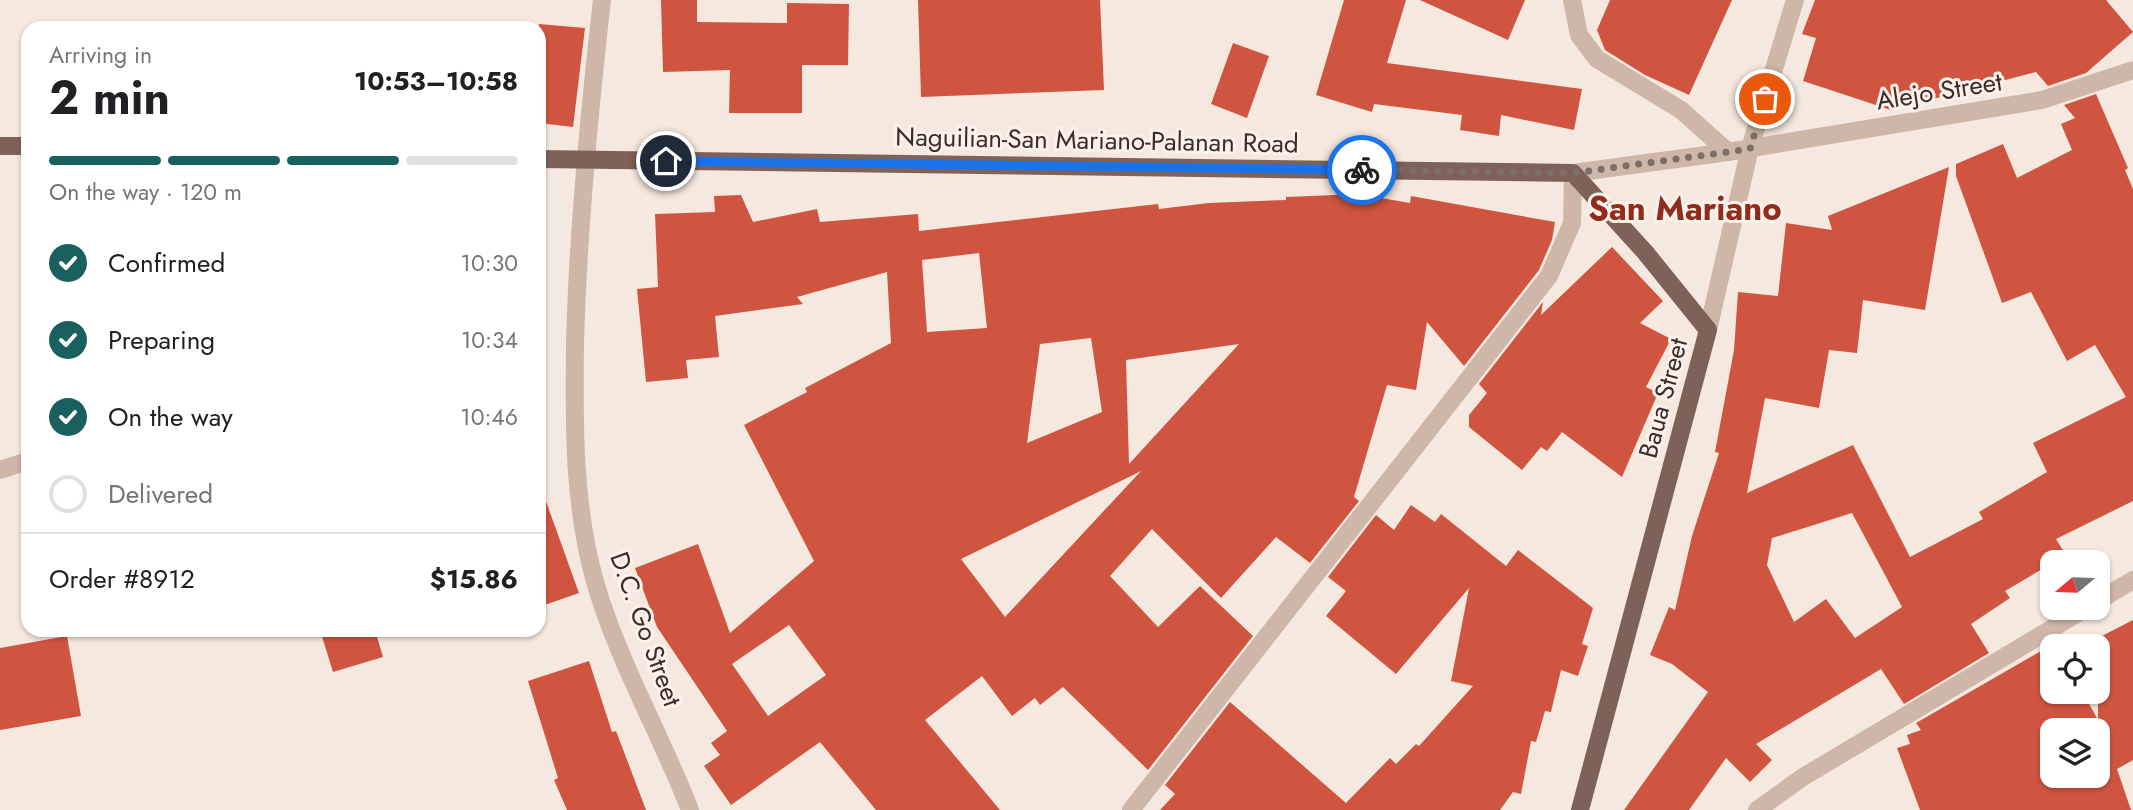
<!DOCTYPE html>
<html lang="en">
<head>
<meta charset="utf-8">
<style>
  :root { --surface:#fff; --page:#f2f2f2; --text:#202124; --muted:#757577; --line:#e0e0e0; --accent:#1a605e }
  body { margin:0; font-family:Jost,sans-serif; background:var(--page); color:var(--text); height:100vh; display:flex; flex-direction:column; font-size:26px; white-space:nowrap }
  * { box-sizing:border-box; margin:0 }
  p { font-size:23px; color:var(--muted) }
  .icon { flex:none; width:38px; height:38px; fill:none; stroke:currentColor; stroke-width:2; stroke-linecap:round; stroke-linejoin:round }
  .map { position:relative; flex:1; overflow:hidden }
  .side { position:absolute; left:21px; top:21px; width:525px; height:616px; display:flex; flex-direction:column; background:var(--surface); border-radius:21px; box-shadow:0 2px 5px #0004 }
  .side>* { flex:none }
  .needle { width:46px; rotate:251deg }
  .controls { position:absolute; left:2040px; top:550px; display:grid; gap:14px }
  .controls a { display:grid; place-items:center; width:70px; height:70px; border-radius:14px; background:var(--surface); box-shadow:0 2px 5px #0004; font-size:35px }
  .pin { position:absolute; display:grid; place-items:center; width:60px; height:60px; color:#fff; margin:-30px; border:4px solid #fff; border-radius:50%; box-shadow:0 2px 7px #0007 }
  .courier { position:absolute; display:grid; place-items:center; width:70px; height:70px; margin:-35px; border:5px solid #1a73e8; border-radius:50%; background:#fff; color:#222; box-shadow:0 2px 9px #0007 }
  .summary em { font-style:normal; font-weight:700 }
  .summary div { display:flex; flex-direction:column-reverse }
  .summary { display:flex; align-items:center; justify-content:space-between; height:119px; padding:0 28px }
  h1 { font-size:46px; font-weight:700; line-height:52px }
  .bar { display:grid; grid-template-columns:repeat(4,1fr); gap:10px 7px; align-content:center; height:84px; padding:0 28px }
  .bar i { height:9px; border-radius:5px; background:var(--line) }
  .bar .active { background:var(--accent) }
  .bar p { grid-column:span 4 }
  .line { display:flex; align-items:center; gap:18px; padding:0 28px; border-top:2px solid var(--line) }
  .line div { flex:1 }
  ol { padding:0 28px; list-style:none }
  li { display:flex; align-items:center; gap:21px; height:77px }
  li p { margin-inline-start:auto }
  li .icon { padding:7px; border-radius:50%; background:var(--accent); color:#fff; stroke-width:4 }
  li:last-child { color:var(--muted) }
  li i { width:38px; height:38px; border:4px solid var(--line); border-radius:50% }
  .map>svg:first-child { display:block }
</style>
</head>
<body>
<div class="map">
<svg width="2133" height="810" viewBox="0 0 2133 810">
  <rect width="100%" height="100%" fill="#f5e8de"/>
  <g fill="#d05541" fill-rule="evenodd">
    <path d="M661 0H697V22L787 23V3L849 4 848 65H802V113H729L730 70 663 72Z"/>
    <path d="M918 0H1100L1104 90 921 97Z"/>
    <path d="M1344 0H1406L1387 63 1582 89 1574 130 1501 115 1499 136 1460 130 1462 115 1374 104 1372 112 1316 95Z"/>
    <path d="M1420 0H1525L1508 40Z"/>
    <path d="M1610 0H1732L1689 95 1645 75 1605 50 1597 30Z"/>
    <path d="M1815 0H2106L2133 32 2086 73 2048 86 2036 72 1891 110 1803 81 1816 38 1802 34Z"/>
    <path d="M539 24 585 28 573 127 539 123Z"/>
    <path d="M1233 43 1269 56 1247 118 1211 104Z"/>
    <path d="M2096 94 2128 168 2125 170 2133 189V501L2056 539 2066 555 2005 591 2010 598 1971 624 1989 653 1904 704 1881 669 1756 744 1772 760 1750 782 1726 758 1689 810H1624L1708 692 1672 664 1650 655 1669 607 1675 610 1692 536 1719 453 1715 452 1734 350 1738 292 1778 296 1786 223 1832 230 1828 216 1949 167 1925 310 1863 300 1857 353 1829 350 1819 408 1765 398 1747 493 1853 445 1910 557 1983 519 1979 512 2047 472 2033 443 2126 397 2095 345 2067 361 2031 292 2002 303 1956 176V164L2003 144 2017 178 2072 150 2061 124 2075 118 2064 105ZM1852 513 1902 607 1855 638 1826 599 1794 622 1767 565 1772 538Z"/>
    <path d="M1358 194 1410 203 1411 196 1555 222 1552 240 1539 270 1464 366 1427 322 1416 390 1387 385 1354 497 1359 501 1310 563 1276 537 1221 598 1152 529 1110 576 1158 627 1200 586 1253 636 1148 770 1063 687 1040 705 1035 698 1012 716 982 676 925 720 1000 810H876L820 742 731 805 704 766 720 755 711 743 727 731 657 627 635 568 698 544 730 633 814 561 744 425 807 392 805 388 891 343 887 272 797 297 803 304 715 316 719 357 686 360 688 378 646 382 637 289 658 287 655 214 715 212 714 196 741 195 753 222 817 209 820 222 918 214 919 231 1158 204 1159 209 1209 203 1286 200V197ZM979 253 987 328 927 332 922 260ZM1091 338 1102 412 1027 443 1040 344ZM1239 344 1129 464 1126 360ZM1141 471 1005 617 961 559 1129 477ZM789 625 826 675 768 716 732 664Z"/>
    <path d="M1612 247 1663 301 1640 323 1671 339 1646 387 1658 393 1622 477 1562 432 1547 451 1541 447 1522 470 1469 427V415L1487 393 1479 384 1543 302 1541 315Z"/>
    <path d="M543 493 579 593 539 607V494Z"/>
    <path d="M1411 505 1435 522 1441 514 1506 566 1518 550 1593 608 1582 644 1588 646 1578 676 1561 670 1551 712 1545 711 1536 742 1531 741 1521 794 1513 792 1500 810H1160L1175 794 1165 785 1230 702 1346 803 1390 758 1396 764 1416 744 1419 746 1473 686 1451 681 1469 588 1396 674 1326 616 1346 591 1328 577 1376 515 1394 530Z"/>
    <path d="M2133 620V760L2117 769 2131 810H1920L1897 748 1910 744 1907 735 1921 730 1916 723 2055 643 2053 691H2082L2098 720V638ZM2053 730H2098V775H2053Z"/>
    <path d="M320 630H375L383 657 333 672Z"/>
    <path d="M67 636 81 716 0 730V648Z"/>
    <path d="M589 661 612 732 616 731 646 810H567L554 780 558 778 528 681Z"/>
  </g>
  <g fill="none" stroke-linecap="round" stroke-linejoin="round">
    <g stroke="#ceb6a8" stroke-width="18">
      <path d="M602 0C589 114 578 228 575 343 574 424 573 507 596 585 619 663 661 735 690 810"/>
      <path d="M1572 0 1579 35 1597 59 1681 110 1728 152"/>
      <path d="M1708 330 1750 148 1795 0"/>
      <path d="M0 470 28 461"/>
      <path d="M2098 601 2133 580"/>
      <path d="M1131 810 1549 276 1572 223 1573 173 1728 152 2042 100 2133 70"/>
      <path d="M1757 810 1803 777 2088 607"/>
    </g>
    <g stroke="#7e6259" stroke-width="18">
      <path d="M0 146H28"/>
      <path d="M539 159 1573 173 1645 252 1708 330 1580 810"/>
    </g>
  </g>
  <g fill="none" stroke-linecap="round" stroke-linejoin="round">
    <path stroke="#7c6e68" stroke-width="7" stroke-dasharray="0 12.6" d="M1362 170 1573 173 1750 149 1765 99"/>
    <path stroke="#1a73e8" stroke-width="9" d="M666 161 1362 170"/>
  </g>
  <g text-anchor="middle" dominant-baseline="central" stroke-width="6" stroke-linejoin="round" paint-order="stroke">
    <g font-size="26" fill="#3b2d29" stroke="#fcf2eb">
      <text transform="translate(1939 91) rotate(-9)">Alejo Street</text>
      <text transform="translate(1097 140) rotate(1)">Naguilian-San Mariano-Palanan Road</text>
      <text transform="translate(1663 398) rotate(-75)">Baua Street</text>
      <text transform="translate(646 629) rotate(70)">D.C. Go Street</text>
    </g>
    <g font-size="33" font-weight="bold" fill="#912b1b" stroke="#fcf2eb">
      <text x="1685" y="208">San Mariano</text>
    </g>
  </g>
</svg>
<div class="controls">
<a><svg class="needle" viewBox="-14 -14 28 28"><path d="M0-13l5 13h-10z" fill="#e53935"/><path d="M0 13l5-13h-10z" fill="#757577"/></svg></a>
<a><svg class="icon" aria-label="locate" viewBox="0 0 24 24"><circle cx="12" cy="12" r="6"/><path d="M12 2v4M12 18v4M2 12h4M18 12h4"/></svg></a>
<a><svg class="icon" aria-label="layers" viewBox="0 0 24 24"><path d="M12 4l9 5-9 5-9-5zM3 14l9 5 9-5"/></svg></a>
</div>
<div class="pin" style="left:1765px;top:99px;background:#ea580c"><svg class="icon" aria-label="bag" viewBox="0 0 24 24"><path d="M5 8h14l-1 12H6zM9 8a3 3 0 0 1 6 0"/></svg></div>
<div class="pin" style="left:666px;top:161px;background:#1f2937"><svg class="icon" aria-label="home" viewBox="0 0 24 24"><path d="M3 11l9-7 9 7M6 9v11h12V9"/></svg></div>
<div class="courier" style="left:1362px;top:170px"><svg class="icon" aria-label="bike" viewBox="0 0 24 24"><circle cx="6" cy="16" r="4"/><circle cx="18" cy="16" r="4"/><path d="M6 16l4-8h5l3 8M10 8l3 8H6M13 5h3"/></svg></div>
<section class="side">
<div class="summary"><div><h1>2 min</h1><p>Arriving in</p></div><em>10:53–10:58</em></div>
<div class="bar"><i class="active"></i><i class="active"></i><i class="active"></i><i></i><p>On the way · 120 m</p></div>
<ol>
<li><svg class="icon" aria-label="check" viewBox="0 0 24 24"><path d="M5 12l5 5 9-10"/></svg>Confirmed<p>10:30</p></li>
<li><svg class="icon" aria-label="check" viewBox="0 0 24 24"><path d="M5 12l5 5 9-10"/></svg>Preparing<p>10:34</p></li>
<li><svg class="icon" aria-label="check" viewBox="0 0 24 24"><path d="M5 12l5 5 9-10"/></svg>On the way<p>10:46</p></li>
<li><i></i>Delivered</li>
</ol>
<div class="line" style="height:91px"><div>Order #8912</div><b>$15.86</b></div>
</section>
</div>
</body>
</html>
